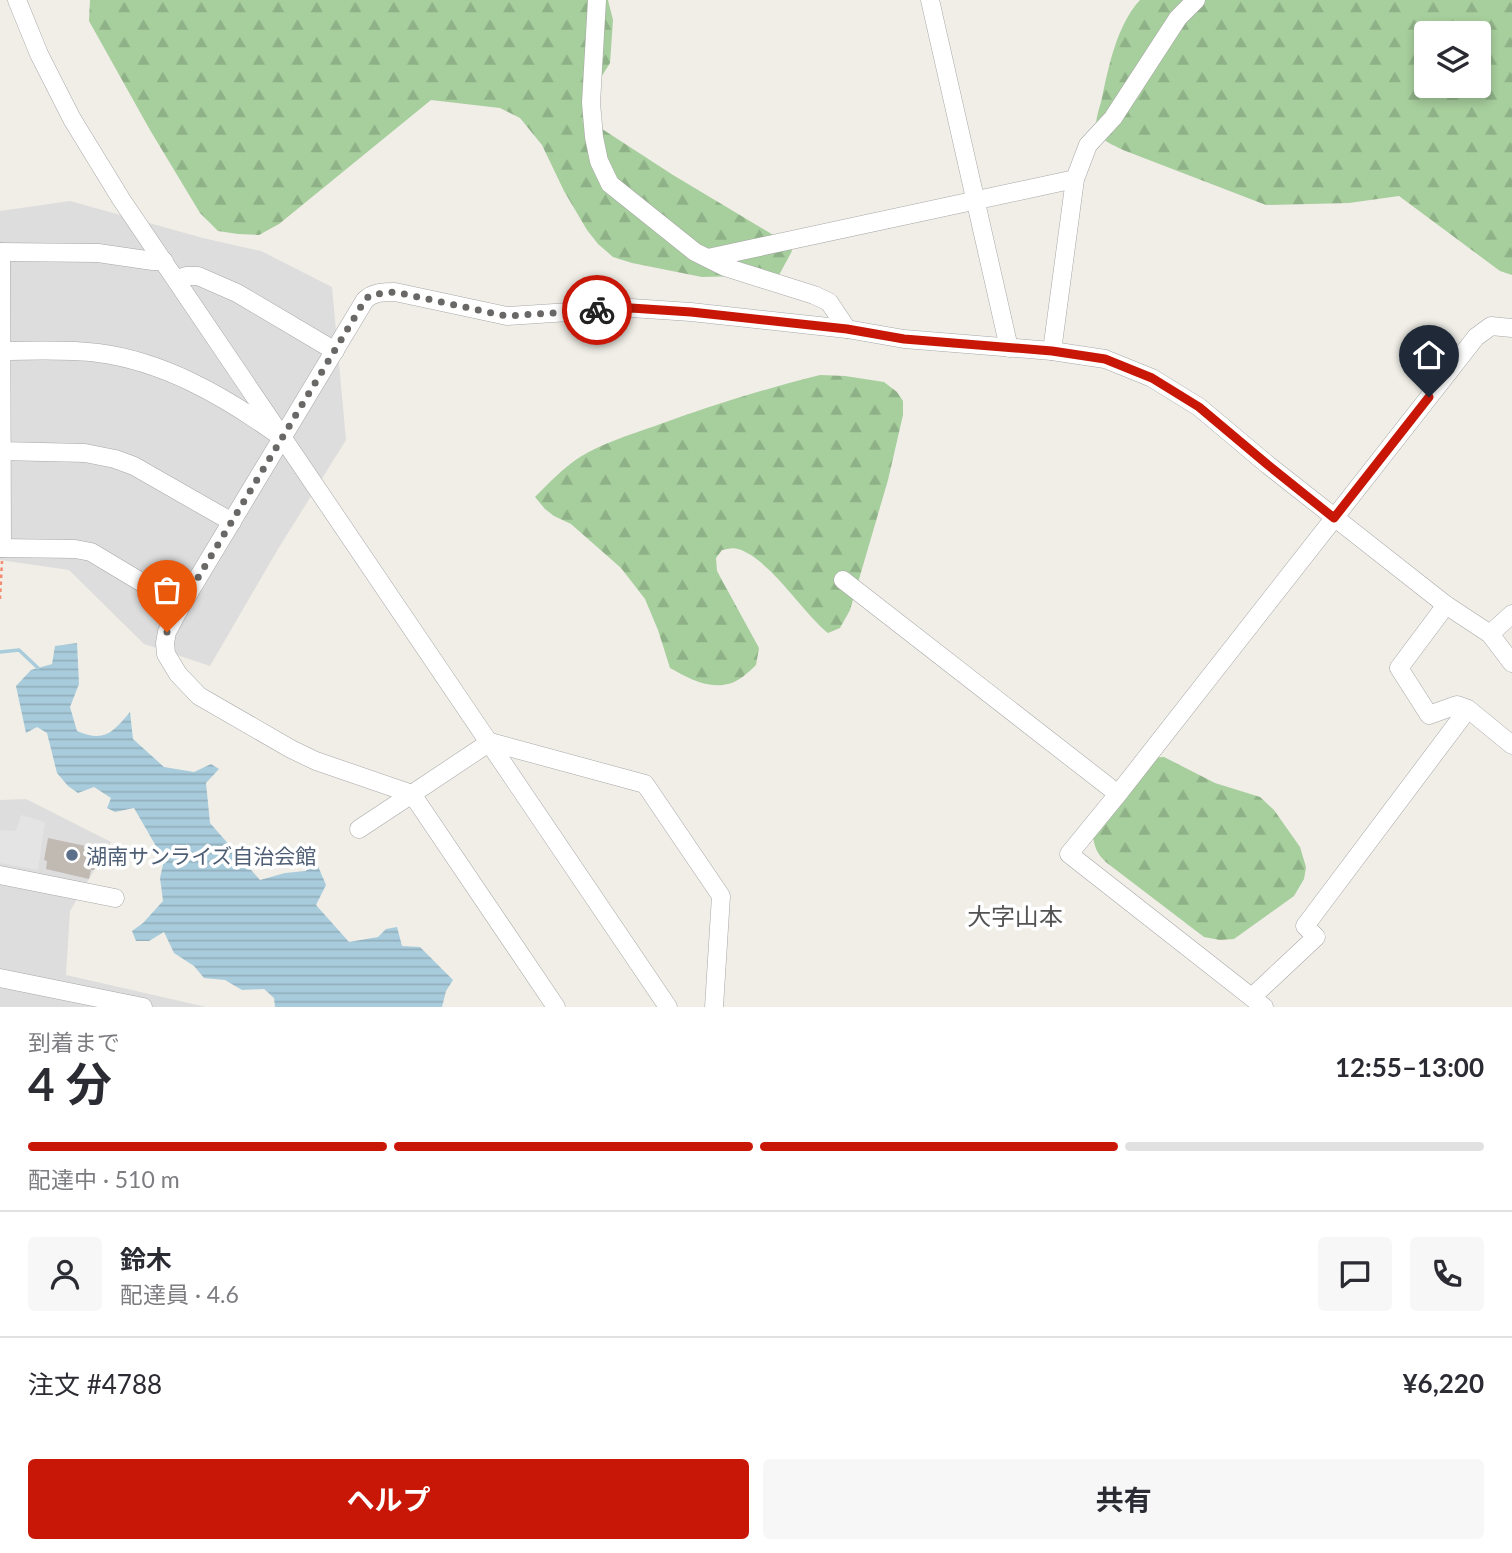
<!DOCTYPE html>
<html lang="ja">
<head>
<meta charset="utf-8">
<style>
  :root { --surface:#fff; --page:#f7f7f7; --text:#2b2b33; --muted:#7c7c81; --line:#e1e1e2; --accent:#c91707 }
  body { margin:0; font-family:Lato,"Noto Sans JP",sans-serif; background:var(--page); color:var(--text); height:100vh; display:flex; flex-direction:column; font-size:26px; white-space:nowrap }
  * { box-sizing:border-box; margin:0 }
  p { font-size:23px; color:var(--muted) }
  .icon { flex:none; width:38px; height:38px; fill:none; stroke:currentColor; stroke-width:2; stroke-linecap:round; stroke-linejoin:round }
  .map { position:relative; height:1007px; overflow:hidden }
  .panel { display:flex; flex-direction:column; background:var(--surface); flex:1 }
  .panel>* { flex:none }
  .controls { position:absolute; left:1414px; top:21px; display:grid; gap:14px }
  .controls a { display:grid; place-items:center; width:77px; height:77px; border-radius:7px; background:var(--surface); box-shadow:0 4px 10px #0003; font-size:35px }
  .pin { position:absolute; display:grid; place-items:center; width:60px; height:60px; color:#fff; margin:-72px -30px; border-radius:50% 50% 50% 0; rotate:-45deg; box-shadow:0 0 7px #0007 }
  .pin .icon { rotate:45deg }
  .courier { position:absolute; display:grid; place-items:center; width:70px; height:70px; margin:-35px; border:5px solid #c91707; border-radius:50%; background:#fff; color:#222; box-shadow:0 2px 9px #0007 }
  .headline em { font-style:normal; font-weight:700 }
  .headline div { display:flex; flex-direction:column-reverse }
  .headline { display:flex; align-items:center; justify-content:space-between; height:119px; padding:0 28px }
  h1 { font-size:46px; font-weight:700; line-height:52px }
  .bar { display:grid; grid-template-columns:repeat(4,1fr); gap:10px 7px; align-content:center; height:84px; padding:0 28px }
  .bar i { height:9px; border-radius:5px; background:var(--line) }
  .bar .current { background:var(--accent) }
  .bar p { grid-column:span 4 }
  .line { display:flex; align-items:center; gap:18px; padding:0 28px; border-top:2px solid var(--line) }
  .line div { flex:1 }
  .round { display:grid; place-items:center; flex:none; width:74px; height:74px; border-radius:7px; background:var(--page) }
  .primary-button { display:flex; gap:14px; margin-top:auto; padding:14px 28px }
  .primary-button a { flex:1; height:80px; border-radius:7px; background:var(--accent); color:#fff; font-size:28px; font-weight:700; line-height:80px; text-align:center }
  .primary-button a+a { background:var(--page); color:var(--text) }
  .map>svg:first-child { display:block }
</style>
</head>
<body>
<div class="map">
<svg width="1512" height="1007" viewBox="0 0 1512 1007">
  <defs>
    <pattern id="forest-firs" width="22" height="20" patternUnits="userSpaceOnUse" patternTransform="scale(1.75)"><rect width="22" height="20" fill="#a7ce9d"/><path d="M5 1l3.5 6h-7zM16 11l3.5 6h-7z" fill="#8fb187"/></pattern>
    <pattern id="water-rules" width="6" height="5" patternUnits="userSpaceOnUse" patternTransform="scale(1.75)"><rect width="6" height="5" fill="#a9ccdc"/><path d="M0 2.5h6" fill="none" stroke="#91afbc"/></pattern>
  </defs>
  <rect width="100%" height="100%" fill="#f0eee7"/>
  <g fill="#dedddd">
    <path d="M70 201 203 238 261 251 332 287 346 440 278 549 210 666 144 644 69 570 0 560V211Z"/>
    <path d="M26 799 111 842 70 911 66 975 206 1007H0V800Z"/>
  </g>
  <g fill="url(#forest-firs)" fill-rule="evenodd">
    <path d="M90 0H608L613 20 610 63 595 87 596 125 673 175 790 245 792 251 779 275 702 277 632 263 613 257 598 244 587 230 564 191 542 145 520 118 500 108 431 100 279 224 259 235 238 234 218 231 200 213 150 130 89 21Z"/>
    <path d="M1140 0H1512V275L1500 271 1399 196 1349 203 1266 205 1123 150C1114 145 1100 141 1097 130 1094 121 1100 107 1102 98 1109 65 1117 25 1140 0ZM1426 33H1479V86H1426Z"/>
    <path d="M820 375 845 376 884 382 897 392 903 401V415L888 480 850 610 840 628 828 633C802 612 769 558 738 549 733 547 727 549 722 550L716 558 717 571 759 648 756 665C749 672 738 682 728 684 707 689 688 678 670 668L658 630 645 599 621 568 571 524 554 516 545 509 535 497C549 483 563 468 580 457 603 443 629 435 655 426 709 406 764 389 820 375Z"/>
    <path d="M1164 757 1215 783 1260 797 1274 810 1300 847 1306 867 1304 879 1294 896 1234 939 1220 940 1204 937 1107 863C1098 855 1095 849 1093 837L1149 758Z"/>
  </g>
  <path fill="#e4e4e4" d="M21 815 45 822 38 870 0 863V830L16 831Z"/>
  <path fill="url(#water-rules)" d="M77 643 79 684 70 707 77 731C105 743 113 732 130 712L133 739 164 767 194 772 211 764 219 769 206 783 210 823 260 880 285 873 306 871 315 859 326 885 316 905 349 942 378 937 386 929 397 927 402 946 420 947 453 980 446 991 442 1007H275L274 998 264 989 242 990 225 980 204 978 194 966 174 953 164 932 149 941H136L132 931 143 923 163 901 160 878 164 860 134 808 115 812 107 808 111 798 94 787 78 793 68 786 57 773 47 733 37 727 26 733 16 686 31 670 52 664 55 646Z"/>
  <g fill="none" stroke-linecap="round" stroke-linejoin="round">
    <path stroke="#a9ccdc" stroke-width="3.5" d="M0 652 19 650 38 668"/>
  </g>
  <path fill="#c1bab3" d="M48 838 100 849 94 870H91L89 879 46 869 47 861 44 860Z"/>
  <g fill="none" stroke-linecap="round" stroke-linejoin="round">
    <g stroke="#a7a7a7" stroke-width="19">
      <g id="minor">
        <path d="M17 0 39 54 72 119 121 199 668 1007"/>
        <path d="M597 0 591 103 594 137 599 161 610 184 695 252 725 267 814 295 829 302 847 329"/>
        <path d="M930 0 1009 348"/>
        <path d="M0 252 98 253 153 261H164"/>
        <path d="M1 252 2 548"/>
        <path d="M708 258 1075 179"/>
        <path d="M177 279 186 276H198L237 293 335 351"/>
        <path d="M0 351C32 351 66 349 98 353 162 361 222 395 274 432"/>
        <path d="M1052 351 1075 179 1088 145 1113 118 1178 18 1196 0"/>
        <path d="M0 451 85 453 115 459 134 466 232 522"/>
        <path d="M0 548 75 549 91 552 181 606"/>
        <path d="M843 580 1118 794"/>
        <path d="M1446 605 1399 668 1429 715 1457 705 1468 709 1512 745"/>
        <path d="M1490 634 1512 614"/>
        <path d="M412 794 316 761 291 749 199 696 178 674 166 654 165 643 167 632 181 606 365 300C373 292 384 292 395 292L507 316 631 308 691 312 847 329 904 339 1052 351 1105 359 1152 378 1199 407 1268 465 1446 605 1490 634 1512 663"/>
        <path d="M359 829 412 794"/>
        <path d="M0 875 115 898"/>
        <path d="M0 978 143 1007"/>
        <path d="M1252 997 1316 937 1305 926 1468 709"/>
        <path d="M556 1007 412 794 490 742 645 784 721 896 714 1007"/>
        <path d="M1264 1007 1069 854 1118 794 1476 337 1491 326 1512 328"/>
      </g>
    </g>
    <path stroke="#f58b72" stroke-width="2.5" stroke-dasharray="3.5 3.5" stroke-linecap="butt" d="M0 599 2 561"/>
    <use href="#minor" stroke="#fff" stroke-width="18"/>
  </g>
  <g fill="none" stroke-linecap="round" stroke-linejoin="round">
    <path stroke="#696866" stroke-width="7" stroke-dasharray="0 12.6" d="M167 632 181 606 365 300 370 295 395 292 506 316 597 310"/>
    <path stroke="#c91707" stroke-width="9" d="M597 310 631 308 691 312 847 329 904 339 1052 351 1105 359 1152 378 1199 407 1268 465 1334 518 1429 397"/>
  </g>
  <circle fill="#5c6f8a" stroke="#fff" stroke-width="2.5" cx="72" cy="855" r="7"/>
  <g text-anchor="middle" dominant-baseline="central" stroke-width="7" stroke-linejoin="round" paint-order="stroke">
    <g font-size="21" fill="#4e5e75" stroke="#fff" text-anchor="start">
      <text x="86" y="855">湖南サンライズ自治会館</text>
    </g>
    <g font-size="24" fill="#535353" stroke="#fff">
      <text x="1015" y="915">大字山本</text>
    </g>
  </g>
</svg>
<div class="controls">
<a><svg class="icon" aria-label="layers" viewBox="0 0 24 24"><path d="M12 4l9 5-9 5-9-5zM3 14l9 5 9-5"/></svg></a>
</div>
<div class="pin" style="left:167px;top:632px;background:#ea580c"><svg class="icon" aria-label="bag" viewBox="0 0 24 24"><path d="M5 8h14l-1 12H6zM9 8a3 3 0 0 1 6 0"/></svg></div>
<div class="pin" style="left:1429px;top:397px;background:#1f2937"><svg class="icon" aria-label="home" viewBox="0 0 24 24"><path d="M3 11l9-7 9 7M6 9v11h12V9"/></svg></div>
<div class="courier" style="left:597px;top:310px"><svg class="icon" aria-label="bike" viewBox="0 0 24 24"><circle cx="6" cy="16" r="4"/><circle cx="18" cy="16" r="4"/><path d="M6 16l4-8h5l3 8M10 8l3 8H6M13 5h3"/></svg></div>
</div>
<section class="panel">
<div class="headline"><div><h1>4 分</h1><p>到着まで</p></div><em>12:55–13:00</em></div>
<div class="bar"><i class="current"></i><i class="current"></i><i class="current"></i><i></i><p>配達中 · 510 m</p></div>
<div class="line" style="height:126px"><a class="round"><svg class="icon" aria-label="person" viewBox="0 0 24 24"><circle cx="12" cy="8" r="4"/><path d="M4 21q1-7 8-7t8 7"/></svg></a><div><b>鈴木</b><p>配達員 · 4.6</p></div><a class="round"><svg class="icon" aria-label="chat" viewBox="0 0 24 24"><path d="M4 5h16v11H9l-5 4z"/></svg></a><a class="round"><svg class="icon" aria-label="phone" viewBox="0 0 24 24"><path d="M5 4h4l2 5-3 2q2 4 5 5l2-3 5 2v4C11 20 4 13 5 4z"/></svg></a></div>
<div class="line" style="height:91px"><div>注文 #4788</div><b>¥6,220</b></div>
<div class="primary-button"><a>ヘルプ</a><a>共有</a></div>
</section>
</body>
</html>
